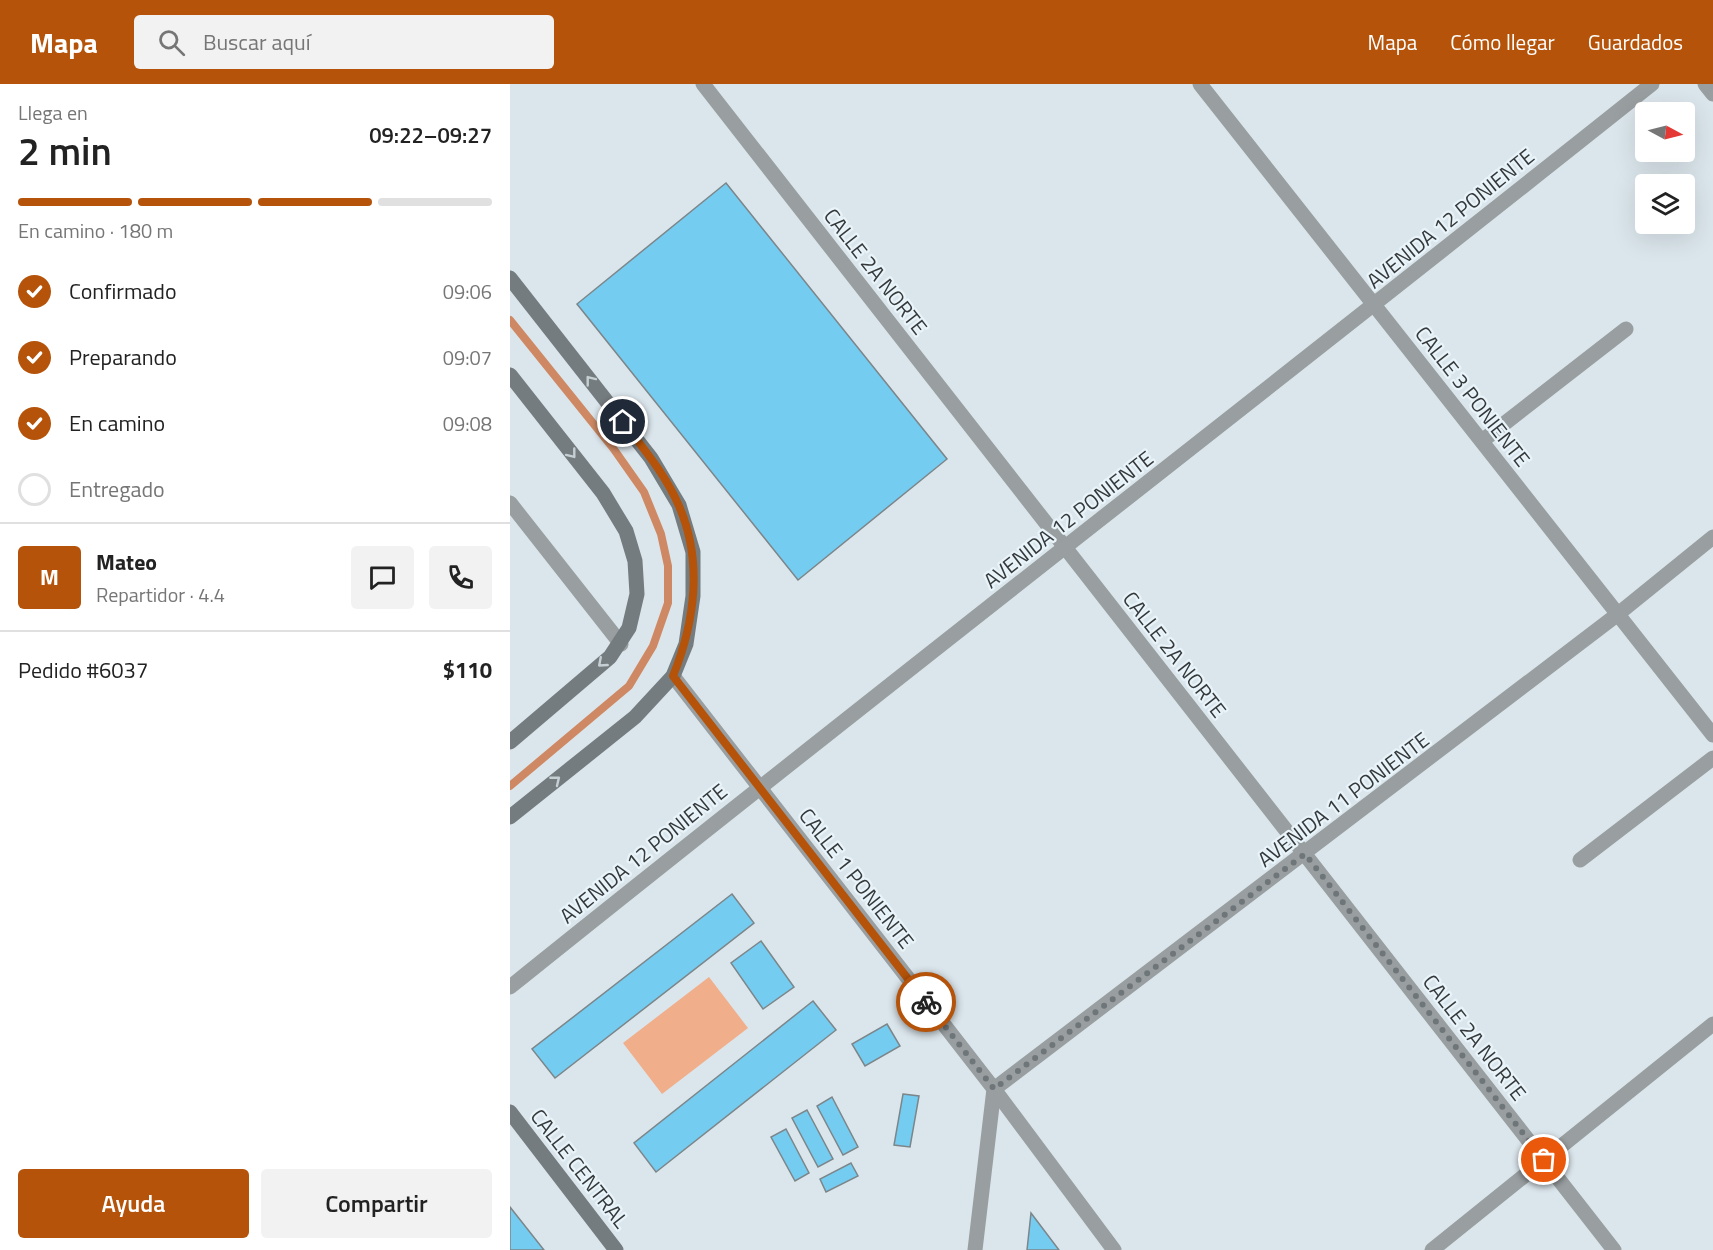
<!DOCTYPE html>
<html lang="es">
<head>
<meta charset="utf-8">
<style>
  :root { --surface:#fff; --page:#f2f2f2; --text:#222; --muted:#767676; --line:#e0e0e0; --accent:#b45309 }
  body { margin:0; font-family:"Titillium Web",sans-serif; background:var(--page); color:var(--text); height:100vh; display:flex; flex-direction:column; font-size:22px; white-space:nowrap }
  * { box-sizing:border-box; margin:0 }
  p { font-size:20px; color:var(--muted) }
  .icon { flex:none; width:33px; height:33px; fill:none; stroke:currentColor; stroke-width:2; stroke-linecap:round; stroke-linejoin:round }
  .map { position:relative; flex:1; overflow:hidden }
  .sheet { display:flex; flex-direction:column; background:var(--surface); width:510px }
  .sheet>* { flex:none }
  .needle { width:39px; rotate:97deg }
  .buttons { position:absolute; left:1125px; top:18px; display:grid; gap:12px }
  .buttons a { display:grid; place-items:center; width:60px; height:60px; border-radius:6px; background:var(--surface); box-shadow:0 6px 24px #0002; font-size:30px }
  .pin { position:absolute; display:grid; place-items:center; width:51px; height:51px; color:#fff; margin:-26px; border:3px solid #fff; border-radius:50%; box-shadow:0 2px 6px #0007 }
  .courier { position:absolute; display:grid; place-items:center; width:60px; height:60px; margin:-30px; border:4px solid #b45309; border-radius:50%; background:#fff; color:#222; box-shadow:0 2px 8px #0007 }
  .overview em { font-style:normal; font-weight:600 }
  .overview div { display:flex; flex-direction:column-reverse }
  .overview { display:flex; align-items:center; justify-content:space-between; height:102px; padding:0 18px }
  h1 { font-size:39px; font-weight:600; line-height:45px }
  .bar { display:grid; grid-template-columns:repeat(4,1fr); gap:9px 6px; align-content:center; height:72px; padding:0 18px }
  .bar i { height:8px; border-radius:4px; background:var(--line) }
  .bar .on { background:var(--accent) }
  .bar p { grid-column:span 4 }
  .line { display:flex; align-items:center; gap:15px; padding:0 18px; border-top:2px solid var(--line) }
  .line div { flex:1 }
  .round { display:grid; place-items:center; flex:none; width:63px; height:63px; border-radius:6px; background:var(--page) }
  ol { padding:0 18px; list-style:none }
  li { display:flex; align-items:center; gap:18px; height:66px }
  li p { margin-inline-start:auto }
  li .icon { padding:6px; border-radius:50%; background:var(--accent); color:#fff; stroke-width:4 }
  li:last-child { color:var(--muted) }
  li i { width:33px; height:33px; border:3px solid var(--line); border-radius:50% }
  .cta { display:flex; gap:12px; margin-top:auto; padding:12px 18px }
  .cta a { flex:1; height:69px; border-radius:6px; background:var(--accent); color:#fff; font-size:24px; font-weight:600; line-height:69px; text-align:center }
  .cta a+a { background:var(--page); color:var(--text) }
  header { display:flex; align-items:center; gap:36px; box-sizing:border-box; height:84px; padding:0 30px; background:var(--accent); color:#fff }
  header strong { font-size:28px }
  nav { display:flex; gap:33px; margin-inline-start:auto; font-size:21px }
  .search { width:420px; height:54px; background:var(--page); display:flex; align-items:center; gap:15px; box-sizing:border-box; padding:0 21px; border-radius:6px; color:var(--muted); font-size:22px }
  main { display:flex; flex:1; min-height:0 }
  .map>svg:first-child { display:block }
</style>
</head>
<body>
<header>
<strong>Mapa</strong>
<div class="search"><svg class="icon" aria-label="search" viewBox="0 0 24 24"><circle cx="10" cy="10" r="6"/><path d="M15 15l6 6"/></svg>Buscar aquí</div>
<nav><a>Mapa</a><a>Cómo llegar</a><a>Guardados</a></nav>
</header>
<main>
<section class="sheet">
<div class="overview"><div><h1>2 min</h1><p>Llega en</p></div><em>09:22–09:27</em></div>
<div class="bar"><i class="on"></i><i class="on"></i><i class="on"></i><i></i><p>En camino · 180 m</p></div>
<ol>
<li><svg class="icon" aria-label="check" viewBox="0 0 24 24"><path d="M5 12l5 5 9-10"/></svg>Confirmado<p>09:06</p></li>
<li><svg class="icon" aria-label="check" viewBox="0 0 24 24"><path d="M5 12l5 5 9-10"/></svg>Preparando<p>09:07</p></li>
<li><svg class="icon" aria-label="check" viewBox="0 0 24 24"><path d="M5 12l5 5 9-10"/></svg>En camino<p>09:08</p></li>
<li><i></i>Entregado</li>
</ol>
<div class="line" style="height:108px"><b class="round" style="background:var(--accent);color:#fff">M</b><div><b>Mateo</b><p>Repartidor · 4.4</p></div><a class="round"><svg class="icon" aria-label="chat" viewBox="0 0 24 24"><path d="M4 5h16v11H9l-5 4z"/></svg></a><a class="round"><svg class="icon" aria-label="phone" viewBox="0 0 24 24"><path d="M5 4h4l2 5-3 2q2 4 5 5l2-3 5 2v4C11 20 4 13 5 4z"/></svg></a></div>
<div class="line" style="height:78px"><div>Pedido #6037</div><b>$110</b></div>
<div class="cta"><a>Ayuda</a><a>Compartir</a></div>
</section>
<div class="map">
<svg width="1203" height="1166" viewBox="0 0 1203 1166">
  <rect width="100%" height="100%" fill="#dbe6ec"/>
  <path fill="#f0ae8b" d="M199 893 238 944 152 1010 113 959Z"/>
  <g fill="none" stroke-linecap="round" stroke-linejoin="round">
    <path stroke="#ce8964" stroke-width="8" d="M0 236 103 364 134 408 151 450 158 482V519L143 562 119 602 0 702"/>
  </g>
  <g fill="#75ccf1" stroke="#7c868a" stroke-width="1.5">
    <path d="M216 99 437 375 288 496 67 220Z"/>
    <path d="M222 810 244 839 45 994 22 965Z"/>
    <path d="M251 857 284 903 253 925 221 879Z"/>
    <path d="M303 917 326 946 146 1088 124 1059Z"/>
    <path d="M377 940 390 962 355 982 342 960Z"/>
    <path d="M393 1010 409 1012 400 1063 384 1061Z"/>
    <path d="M322 1013 348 1063 333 1071 307 1022Z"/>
    <path d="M297 1026 323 1075 308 1083 282 1034Z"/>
    <path d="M276 1045 299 1089 285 1097 261 1053Z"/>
    <path d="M341 1079 348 1092 316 1108 310 1095Z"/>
    <path d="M0 1123 34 1166H0Z"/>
    <path d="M521 1129 549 1166H517Z"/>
  </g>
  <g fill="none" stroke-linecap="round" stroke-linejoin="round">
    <g stroke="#999ea0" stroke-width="15">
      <path d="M193 0 1104 1166"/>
      <path d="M690 0 1203 651"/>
      <path d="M972 357 1116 245"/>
      <path d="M0 419 111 560"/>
      <path d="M163 592 484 1005 604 1166"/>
      <path d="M1070 776 1203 674"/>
      <path d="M0 903C378 599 762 303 1142 0"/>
      <path d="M484 1005 1108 530 1203 453"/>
      <path d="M465 1166 484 1005"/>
      <path d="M922 1166 1203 940"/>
    </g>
    <path stroke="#999ea0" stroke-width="15" d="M1195 0 1203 10"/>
    <g stroke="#757c7f" stroke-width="15">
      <path d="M0 194 141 374 169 421 183 468V512L176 560 163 592 125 633 0 733"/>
      <path d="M0 291 93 409 116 447 125 477 127 510 119 544 100 573 0 658"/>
      <path d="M0 1028 106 1166"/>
    </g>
  </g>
  <defs><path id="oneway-chevron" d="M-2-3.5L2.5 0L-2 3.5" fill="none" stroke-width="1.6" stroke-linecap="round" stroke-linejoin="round" transform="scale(1.5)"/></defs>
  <g stroke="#c6d0d4">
    <use href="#oneway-chevron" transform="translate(80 296) rotate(-128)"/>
    <use href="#oneway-chevron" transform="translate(62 370) rotate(52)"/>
    <use href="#oneway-chevron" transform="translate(92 579) rotate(139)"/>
    <use href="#oneway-chevron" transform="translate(46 696) rotate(-39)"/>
  </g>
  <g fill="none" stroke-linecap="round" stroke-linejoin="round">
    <path stroke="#6f7679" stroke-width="6" stroke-dasharray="0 10.8" d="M416 918 484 1005 795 770 1034 1076"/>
    <path stroke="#b45309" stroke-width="8" d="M113 338C133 364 156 391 169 422 193 477 185 538 163 592L416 918"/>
  </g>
  <g text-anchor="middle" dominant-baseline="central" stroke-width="4.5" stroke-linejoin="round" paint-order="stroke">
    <g font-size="21" fill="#35393b" stroke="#e8f4f9">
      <text transform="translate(940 134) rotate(-39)">AVENIDA 12 PONIENTE</text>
      <text transform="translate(366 187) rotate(52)">CALLE 2A NORTE</text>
      <text transform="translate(963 312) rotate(52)">CALLE 3 PONIENTE</text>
      <text transform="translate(558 435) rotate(-38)">AVENIDA 12 PONIENTE</text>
      <text transform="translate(665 570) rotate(52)">CALLE 2A NORTE</text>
      <text transform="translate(833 715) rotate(-37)">AVENIDA 11 PONIENTE</text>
      <text transform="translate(133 769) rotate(-39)">AVENIDA 12 PONIENTE</text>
      <text transform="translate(347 794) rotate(52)">CALLE 1 PONIENTE</text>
      <text transform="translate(965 953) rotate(52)">CALLE 2A NORTE</text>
      <text transform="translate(70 1084) rotate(52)">CALLE CENTRAL</text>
    </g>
  </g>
</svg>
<div class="buttons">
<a><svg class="needle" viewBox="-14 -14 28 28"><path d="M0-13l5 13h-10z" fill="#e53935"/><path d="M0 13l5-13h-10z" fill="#767676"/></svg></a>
<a><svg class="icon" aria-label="layers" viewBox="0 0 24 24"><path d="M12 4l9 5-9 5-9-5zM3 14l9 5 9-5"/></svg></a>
</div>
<div class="pin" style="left:1034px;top:1076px;background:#ea580c"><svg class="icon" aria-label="bag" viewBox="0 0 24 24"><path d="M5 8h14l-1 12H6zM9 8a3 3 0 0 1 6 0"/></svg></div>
<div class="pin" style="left:113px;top:338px;background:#1f2937"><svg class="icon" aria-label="home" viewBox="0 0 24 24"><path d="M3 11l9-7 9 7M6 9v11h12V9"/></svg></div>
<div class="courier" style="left:416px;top:918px"><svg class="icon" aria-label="bike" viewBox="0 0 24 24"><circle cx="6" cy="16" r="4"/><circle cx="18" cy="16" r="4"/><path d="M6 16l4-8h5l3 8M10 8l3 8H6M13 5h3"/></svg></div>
</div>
</main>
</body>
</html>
